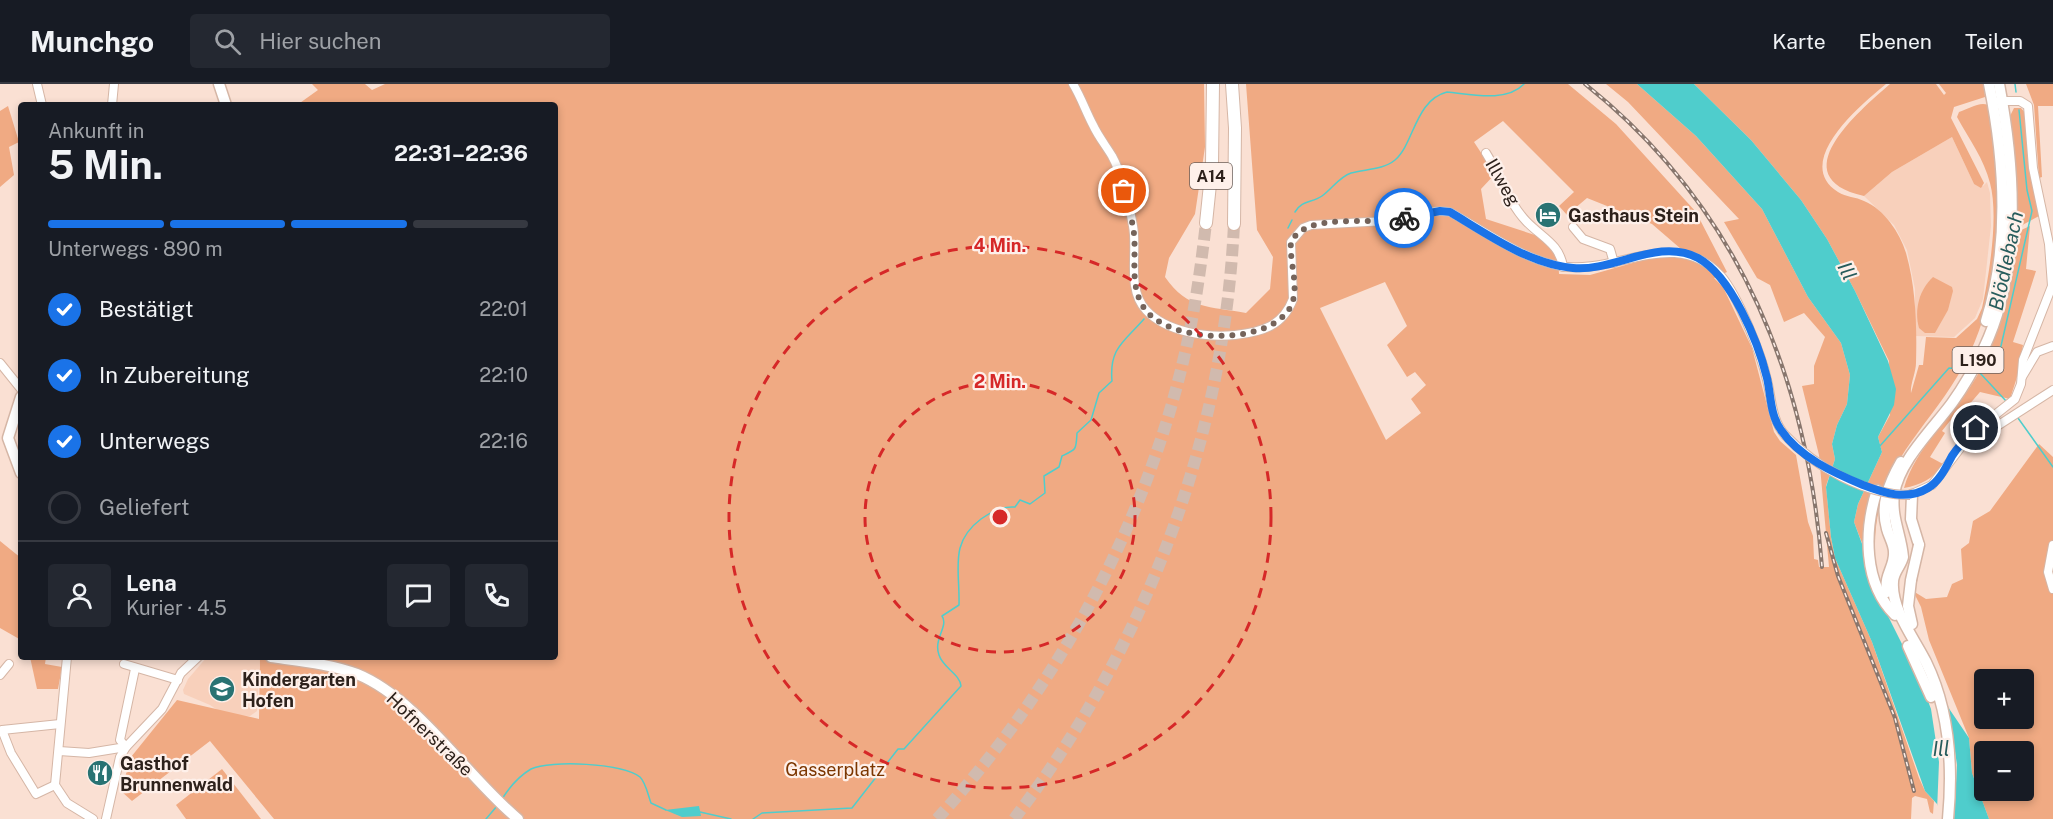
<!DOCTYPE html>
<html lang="de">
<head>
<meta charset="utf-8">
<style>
  :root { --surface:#171b24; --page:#242831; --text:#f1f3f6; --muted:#9ea1a6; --line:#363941; --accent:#1a73e8 }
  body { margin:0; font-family:"Public Sans",sans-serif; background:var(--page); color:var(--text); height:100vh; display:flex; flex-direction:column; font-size:22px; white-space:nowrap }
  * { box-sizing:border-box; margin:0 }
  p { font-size:20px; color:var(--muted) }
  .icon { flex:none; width:33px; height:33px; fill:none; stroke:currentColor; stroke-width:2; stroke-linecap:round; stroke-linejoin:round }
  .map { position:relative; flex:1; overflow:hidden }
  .sheet { position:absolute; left:18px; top:18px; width:540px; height:558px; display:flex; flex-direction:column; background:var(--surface); border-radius:6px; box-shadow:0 3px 9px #0003 }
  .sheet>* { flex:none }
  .controls { position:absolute; left:1974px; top:585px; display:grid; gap:12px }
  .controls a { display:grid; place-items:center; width:60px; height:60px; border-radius:6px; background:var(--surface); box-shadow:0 3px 9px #0003; font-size:30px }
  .pin { position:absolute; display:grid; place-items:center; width:51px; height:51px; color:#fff; margin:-26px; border:3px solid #fff; border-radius:50%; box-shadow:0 2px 6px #0007 }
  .courier { position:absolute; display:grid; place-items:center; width:60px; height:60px; margin:-30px; border:4px solid #1a73e8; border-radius:50%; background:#fff; color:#222; box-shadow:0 2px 8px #0007 }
  .overview em { font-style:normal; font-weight:700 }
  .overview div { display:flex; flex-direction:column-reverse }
  .overview { display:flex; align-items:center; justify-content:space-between; height:102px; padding:0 30px }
  h1 { font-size:39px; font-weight:700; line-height:45px }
  .bar { display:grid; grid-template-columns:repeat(4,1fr); gap:9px 6px; align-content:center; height:72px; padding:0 30px }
  .bar i { height:8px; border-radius:4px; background:var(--line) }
  .bar .selected { background:var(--accent) }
  .bar p { grid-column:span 4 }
  .line { display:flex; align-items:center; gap:15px; padding:0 30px; border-top:2px solid var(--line) }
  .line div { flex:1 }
  .round { display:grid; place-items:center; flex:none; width:63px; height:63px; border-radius:6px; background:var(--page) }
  ol { padding:0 30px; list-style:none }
  li { display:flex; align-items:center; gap:18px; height:66px }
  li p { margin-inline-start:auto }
  li .icon { padding:6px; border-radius:50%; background:var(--accent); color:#fff; stroke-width:4 }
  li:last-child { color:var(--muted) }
  li i { width:33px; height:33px; border:3px solid var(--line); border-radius:50% }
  header { display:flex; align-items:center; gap:36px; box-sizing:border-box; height:84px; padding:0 30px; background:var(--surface); border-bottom:2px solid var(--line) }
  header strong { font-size:28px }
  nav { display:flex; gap:33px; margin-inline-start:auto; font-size:21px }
  .search { width:420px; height:54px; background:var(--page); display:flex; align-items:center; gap:15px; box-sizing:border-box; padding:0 21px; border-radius:6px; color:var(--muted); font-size:22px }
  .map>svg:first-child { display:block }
</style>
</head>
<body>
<header>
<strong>Munchgo</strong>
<div class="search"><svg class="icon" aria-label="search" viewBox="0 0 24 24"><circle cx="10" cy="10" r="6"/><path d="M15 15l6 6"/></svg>Hier suchen</div>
<nav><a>Karte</a><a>Ebenen</a><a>Teilen</a></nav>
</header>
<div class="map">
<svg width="2053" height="735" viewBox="0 0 2053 735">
  <rect width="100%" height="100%" fill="#fae0d3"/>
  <g fill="#f8d0bb">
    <path d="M1952 53 1974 100 1983 102 1987 98 1990 109 1991 142 1983 215 1975 234 1954 253 1915 252V205L1907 166 1894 141 1864 112 1892 88Z"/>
    <path d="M207 573H244L260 576 257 627 250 632 225 631 210 621 184 610 183 606 188 595Z"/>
  </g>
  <g fill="#f0aa83" fill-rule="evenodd">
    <path d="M312 0H365L372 6 385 0H1204L1205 63 1195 130 1169 174 1165 193C1188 226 1209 222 1246 229L1270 205 1273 173 1257 146 1246 0H1568L1616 40 1696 128 1727 188 1714 194 1723 203 1752 264 1774 348 1780 357 1796 371 1808 438 1813 452 1814 475 1818 476 1819 483H1829L1819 371 1802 302 1814 300V282L1825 253 1804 229 1784 238 1770 201 1757 194 1724 138 1739 135 1628 18 1606 0H1637L1696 52 1762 125 1808 213 1841 259 1850 291 1847 320 1837 341 1832 360 1835 375 1826 402 1831 453 1835 474 1872 558 1919 694 1925 707 1934 717 1933 730 1930 728 1927 715 1915 712 1912 714 1911 735H274L210 657 132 717 121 707 131 673 177 616 259 635 260 573H555V21H297L318 6ZM1503 37 1574 108 1559 122 1567 131 1587 114 1652 140 1681 165 1682 172 1654 173 1590 191 1559 190 1558 171 1544 154 1486 135 1481 105 1495 90 1474 58ZM1385 198 1407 242 1387 261 1407 293 1415 288 1426 301 1411 315 1421 329 1386 356 1320 224Z"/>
    <path d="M1694 0H1886C1863 19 1791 78 1838 108 1846 113 1856 113 1864 117 1884 125 1900 149 1906 169 1916 204 1917 243 1916 279 1916 288 1910 301 1911 309L1919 281H1923L1926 253 1956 254 1977 235 1982 224C1989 192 1999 132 1990 99 1984 75 1969 55 1957 33L1959 28C1968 25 1980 17 1988 21 2000 104 2006 193 1969 271 1934 344 1873 376 1875 467H1865L1854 438 1858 420 1882 368 1878 353 1890 331 1889 277 1855 207 1827 155 1801 116 1751 56Z"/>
    <path d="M1890 0H1936L1944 11 1946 9 1939 0H1984L1985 13 1954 23 1951 34 1984 99 1981 104 1974 100 1952 53 1892 88 1864 112C1781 93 1858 28 1890 0Z"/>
    <path d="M2026 0H2053V22H2038L2042 93 2039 94 2034 21Z"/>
    <path d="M8 22 19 58 9 63 14 91 0 103V27Z"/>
    <path d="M2014 24H2021L2026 30 2039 132 2013 146 2016 97 2010 32Z"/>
    <path d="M2030 142 2026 185 2036 187 2013 258 2023 261 2017 293 2010 315 1980 308 1961 330 1957 328 1942 347 1945 349 1930 373 1943 380C1933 395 1921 401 1904 404 1915 365 1951 333 1972 300 2001 256 2009 203 2017 152L2019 147Z"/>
    <path d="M1933 193 1952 203 1953 207 1948 226 1935 249H1925L1919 244C1914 226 1919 206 1933 193Z"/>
    <path d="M2039 360 2053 373V735H1989L1972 689 1969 654 1929 556 1921 523 1913 507 1926 515 1947 513 1952 500 1963 495 1961 465 1969 459 1973 437 1990 427ZM1984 596H2024V634H1984ZM1984 668H2024V706H1984Z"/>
    <path d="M0 457 21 474V556L0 544Z"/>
    <path d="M30 573H46L45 580 62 583 58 605H37Z"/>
    <path d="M222 685 261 735H186L176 721Z"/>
  </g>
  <g fill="#4fcdcc">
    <path d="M1637 0H1694L1751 56 1801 116 1827 155 1855 207 1888 277 1896 305 1894 321 1878 353 1882 368 1858 420 1854 438 1865 468 1950 626 1969 654 1972 689 1989 735H1944L1937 720 1925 707 1872 558 1835 474 1831 453 1826 403 1835 375 1832 360 1837 341 1847 320 1850 291 1841 259 1808 213 1762 125 1696 52Z"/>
    <path d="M699 722 701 732 682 733 665 726Z"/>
  </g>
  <path fill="#fae0d3" d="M1876 489 1881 498 1884 497 1934 588 1949 625 1957 681 1954 735H1941L1937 727 1939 678 1931 625 1920 596 1878 512Z"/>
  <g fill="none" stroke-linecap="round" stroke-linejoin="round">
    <g stroke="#4fcdcc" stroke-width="1.5">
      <path d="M2015 0 2016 8"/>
      <path d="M1295 128C1302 116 1312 119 1322 112 1332 105 1339 93 1351 89 1365 85 1383 86 1395 76 1414 60 1415 16 1447 8 1470 10 1506 19 1524 0"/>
      <path d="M1288 144 1292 136"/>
      <path d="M1979 288H1984L2001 262 2032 127 2027 106 2019 26"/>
      <path d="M1980 289 2006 317"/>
      <path d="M2018 334 2053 383"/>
      <path d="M1879 363 1949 284 1962 285"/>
      <path d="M502 715C509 704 519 692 531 685 550 676 623 679 640 693 646 699 648 711 651 719L666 726"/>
      <path d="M700 728 731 735"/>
      <path d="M486 735 497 722"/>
      <path d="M753 735 762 729 852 724 898 665H904L961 602C960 590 943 584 939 571 933 555 949 542 942 532L959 521C960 485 949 459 981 435 993 427 1001 422 1015 423L1020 416 1030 420 1045 409 1044 392 1059 383 1062 372C1077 365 1076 366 1077 349L1091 336 1099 309 1112 297C1109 264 1124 258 1144 235"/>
    </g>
    <g stroke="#d1baae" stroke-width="12" stroke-dasharray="12 6" stroke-linecap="butt">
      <path d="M937 735C1056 605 1146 441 1185 269 1195 226 1201 182 1206 139"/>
      <path d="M1014 735C1145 563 1224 357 1234 140"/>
    </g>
    <g stroke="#d5b6a6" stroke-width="10">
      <g id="minor">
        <path d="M37 0 42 21"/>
        <path d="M1073 0C1081 13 1086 28 1093 41 1098 52 1106 62 1112 72 1123 92 1129 120 1133 142 1138 168 1126 205 1146 226 1166 248 1207 254 1235 251 1262 248 1283 242 1293 215L1291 158 1303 144 1311 141 1386 137 1420 129 1440 127 1450 128C1484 147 1522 175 1560 182 1614 192 1676 141 1721 192 1738 212 1761 269 1767 296 1772 316 1771 335 1785 351"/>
        <path d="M112 21 114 0"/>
        <path d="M1486 69C1499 90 1509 119 1526 137 1541 153 1560 160 1563 183"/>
        <path d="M1573 143 1583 155 1610 165 1614 179"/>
        <path d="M0 279 21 305"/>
        <path d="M2022 293 2037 268 2053 262"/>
        <path d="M1981 340 1988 347 1991 346 2053 306"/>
        <path d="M1910 411 1932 401 1971 350 2015 315 2021 300 2023 276 2052 202 2049 160 2033 84 2028 22 2020 17H1999"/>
        <path d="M2053 461 2048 488 2053 505"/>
        <path d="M67 573 55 701 67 719 93 735"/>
        <path d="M124 580 178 596"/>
        <path d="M0 591 9 580"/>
        <path d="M59 667 89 669 126 663 162 625 181 589 198 573"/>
        <path d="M55 701 36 710 11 669 2 646 60 640"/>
        <path d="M106 735 120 673 126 663 120 656 135 585"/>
      </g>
    </g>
    <g stroke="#d5b6a6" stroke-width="13">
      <g id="major">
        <path d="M219 0 226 21"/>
        <path d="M1986 237C2010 161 2005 78 1989 0"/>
        <path d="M21 313 8 354 21 389"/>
        <path d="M1877 406C1864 446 1863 499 1895 531"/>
        <path d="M1912 411 1911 435 1919 461"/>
        <path d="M1911 496 1908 522 1912 540"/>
        <path d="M1887 508C1884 490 1895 483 1894 468 1894 460 1889 453 1887 445 1880 421 1889 399 1901 378"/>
        <path d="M1908 562 1931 613"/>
        <path d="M271 573C299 577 331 580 357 590 418 615 467 693 518 735"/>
        <path d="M1948 735C1953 682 1950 627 1926 578 1914 554 1891 525 1893 498 1893 488 1901 482 1903 473 1901 450 1891 434 1894 410 1899 377 1933 345 1952 319 1965 301 1975 283 1984 264 2022 184 2015 84 1999 0"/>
      </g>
    </g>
    <g stroke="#d5b6a6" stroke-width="14">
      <g id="highway">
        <path d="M1232 0 1235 44 1234 140"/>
        <path d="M1206 139 1212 81 1213 0"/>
      </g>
    </g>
    <use href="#minor" stroke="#fff" stroke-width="8"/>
    <use href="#major" stroke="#fff" stroke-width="10"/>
    <use href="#highway" stroke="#fff" stroke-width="12"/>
    <g stroke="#88766d" stroke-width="4">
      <g id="rail">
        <path d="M1585 0C1738 122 1807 292 1822 483"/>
        <path d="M1826 449 1838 492 1895 634 1914 707"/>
      </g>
    </g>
    <use href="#rail" stroke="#fef0ea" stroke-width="1.5" stroke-dasharray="4.5" stroke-linecap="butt"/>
    <g stroke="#d5b6a6" stroke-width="10" stroke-linecap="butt">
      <path id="minor-bridge" d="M1785 351C1815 383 1865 411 1910 411"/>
    </g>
    <g stroke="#d5b6a6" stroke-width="13" stroke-linecap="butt">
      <path id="major-bridge" d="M1911 496 1919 461"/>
    </g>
    <use href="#minor-bridge" stroke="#fff" stroke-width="8"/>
    <use href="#major-bridge" stroke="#fff" stroke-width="10"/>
  </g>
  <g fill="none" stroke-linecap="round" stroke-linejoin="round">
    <path stroke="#75645b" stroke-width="6" stroke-dasharray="0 10.8" d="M1124 107C1127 119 1131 131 1133 143 1138 169 1128 200 1144 224 1168 260 1270 263 1291 222 1300 203 1289 178 1291 158 1308 126 1373 143 1404 134"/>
    <path stroke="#1a73e8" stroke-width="8" d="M1404 134 1440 127 1450 128C1487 150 1529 180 1573 184 1614 188 1658 153 1698 174 1731 192 1758 257 1767 294 1771 311 1770 331 1781 346 1799 373 1834 389 1863 401 1884 409 1907 417 1928 404 1940 397 1946 383 1952 372 1959 361 1967 353 1976 344"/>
  </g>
  <g fill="none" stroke="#d62828" stroke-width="3" stroke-dasharray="10 8">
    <circle cx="1000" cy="433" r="135"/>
    <circle cx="1000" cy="433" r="271"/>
  </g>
  <defs>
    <g id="hotel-disc" transform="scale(1.35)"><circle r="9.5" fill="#297373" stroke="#fef0ea"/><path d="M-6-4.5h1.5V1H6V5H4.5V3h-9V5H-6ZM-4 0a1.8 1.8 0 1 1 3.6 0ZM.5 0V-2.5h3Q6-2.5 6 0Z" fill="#fff"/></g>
    <g id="school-disc" transform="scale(1.35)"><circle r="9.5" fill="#297373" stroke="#fef0ea"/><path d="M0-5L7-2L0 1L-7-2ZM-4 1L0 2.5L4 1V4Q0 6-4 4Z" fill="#fff"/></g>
    <g id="restaurant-disc" transform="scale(1.35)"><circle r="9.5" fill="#297373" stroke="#fef0ea"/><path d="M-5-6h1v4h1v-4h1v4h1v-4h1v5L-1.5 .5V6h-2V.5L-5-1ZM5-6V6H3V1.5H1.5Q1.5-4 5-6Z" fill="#fff"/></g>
  </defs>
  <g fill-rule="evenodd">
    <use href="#hotel-disc" x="1548" y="131"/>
    <use href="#school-disc" x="222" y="605"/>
    <use href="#restaurant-disc" x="100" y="689"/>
  </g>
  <g text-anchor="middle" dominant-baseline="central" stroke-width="4.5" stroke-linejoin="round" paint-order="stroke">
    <g fill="#fef0ea" stroke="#6c5f59" stroke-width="1.5">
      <rect x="1190" y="79" width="42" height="26" rx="4.5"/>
      <rect x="1952.5" y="263" width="51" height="26" rx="4.5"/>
    </g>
    <g font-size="16" font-weight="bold" fill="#2d211b">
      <text x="1211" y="92">A14</text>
      <text x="1978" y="276">L190</text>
    </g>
    <g font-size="18" fill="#2d211b" stroke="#fef0ea">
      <text transform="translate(1503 98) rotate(60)">Illweg</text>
      <text transform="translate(430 650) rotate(44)">Hofnerstraße</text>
    </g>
    <g font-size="18" font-weight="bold" fill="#2d211b" stroke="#fef0ea" text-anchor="start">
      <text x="1568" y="131">Gasthaus Stein</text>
      <text x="242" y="595">Kindergarten<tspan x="242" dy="21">Hofen</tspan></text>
      <text x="120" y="679">Gasthof<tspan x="120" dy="21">Brunnenwald</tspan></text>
    </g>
    <g font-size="18" fill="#7c3601" stroke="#fef0ea">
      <text x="835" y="685">Gasserplatz</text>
    </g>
    <g font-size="20" font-style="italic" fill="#275c5c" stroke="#fef0ea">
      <text transform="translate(2006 177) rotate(-78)">Blödlebach</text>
      <text transform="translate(1847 187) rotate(64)">Ill</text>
      <text x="1941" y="665">Ill</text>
    </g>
  </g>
  <circle cx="1000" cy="433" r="9" fill="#d62828" stroke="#fef0ea" stroke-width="3"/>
  <g font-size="18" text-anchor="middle" font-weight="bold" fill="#d62828" stroke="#fef0ea" stroke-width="4.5" stroke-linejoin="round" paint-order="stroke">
    <text x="1000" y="168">4 Min.</text>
    <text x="1000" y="304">2 Min.</text>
  </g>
</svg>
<div class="controls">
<a>+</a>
<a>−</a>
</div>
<div class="pin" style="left:1124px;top:107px;background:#ea580c"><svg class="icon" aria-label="bag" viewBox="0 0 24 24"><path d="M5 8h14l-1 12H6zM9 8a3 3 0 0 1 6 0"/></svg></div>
<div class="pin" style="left:1976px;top:344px;background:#1f2937"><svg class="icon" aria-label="home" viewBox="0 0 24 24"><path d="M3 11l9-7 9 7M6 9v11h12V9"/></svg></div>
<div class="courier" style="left:1404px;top:134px"><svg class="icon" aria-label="bike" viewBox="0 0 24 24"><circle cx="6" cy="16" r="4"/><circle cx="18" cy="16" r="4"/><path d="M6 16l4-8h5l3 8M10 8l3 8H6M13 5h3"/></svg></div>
<section class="sheet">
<div class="overview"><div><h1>5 Min.</h1><p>Ankunft in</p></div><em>22:31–22:36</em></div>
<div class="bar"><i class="selected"></i><i class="selected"></i><i class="selected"></i><i></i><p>Unterwegs · 890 m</p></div>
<ol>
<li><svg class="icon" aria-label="check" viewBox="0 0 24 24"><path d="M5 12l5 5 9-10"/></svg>Bestätigt<p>22:01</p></li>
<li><svg class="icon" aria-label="check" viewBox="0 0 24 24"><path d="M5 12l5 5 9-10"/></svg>In Zubereitung<p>22:10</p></li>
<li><svg class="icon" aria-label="check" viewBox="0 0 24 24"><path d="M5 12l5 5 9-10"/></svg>Unterwegs<p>22:16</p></li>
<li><i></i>Geliefert</li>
</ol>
<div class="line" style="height:108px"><a class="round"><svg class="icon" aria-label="person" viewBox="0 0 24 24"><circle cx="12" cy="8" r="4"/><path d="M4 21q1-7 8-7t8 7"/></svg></a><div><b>Lena</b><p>Kurier · 4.5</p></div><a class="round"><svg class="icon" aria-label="chat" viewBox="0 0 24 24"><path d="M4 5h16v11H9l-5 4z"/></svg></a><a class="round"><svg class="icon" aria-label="phone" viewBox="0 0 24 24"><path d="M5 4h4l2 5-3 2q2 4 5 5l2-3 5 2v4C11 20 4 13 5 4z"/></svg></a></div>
</section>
</div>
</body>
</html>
